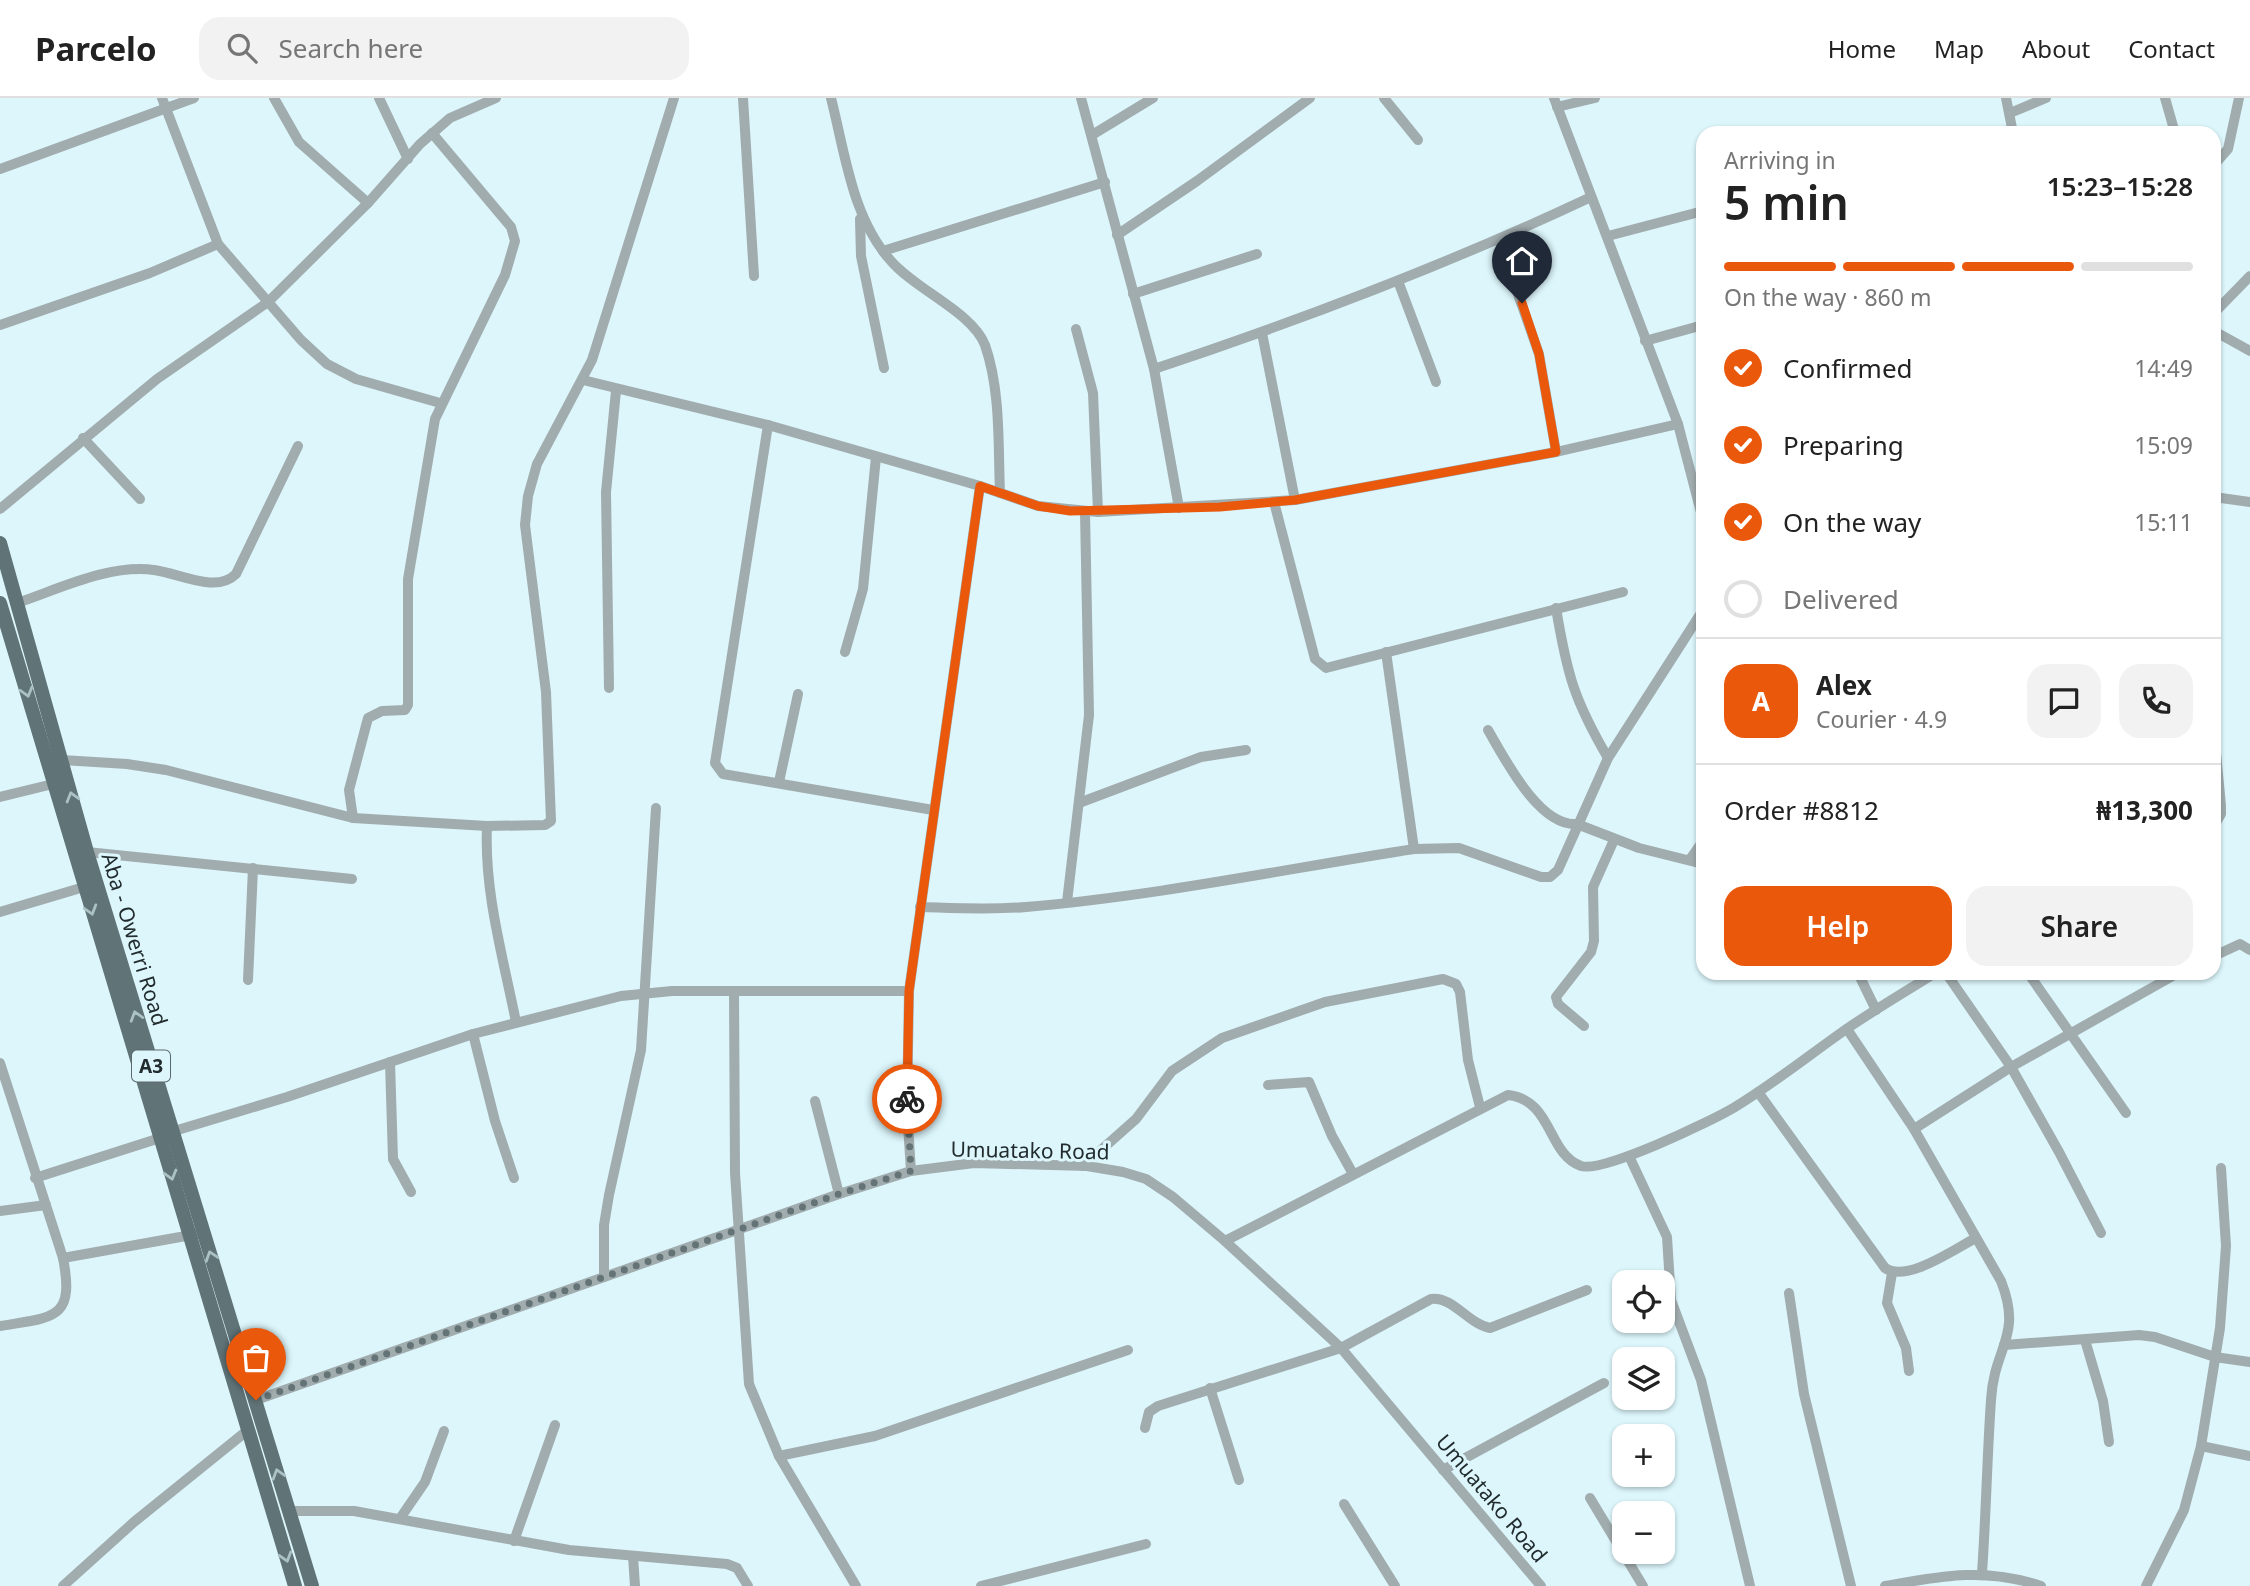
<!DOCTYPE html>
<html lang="en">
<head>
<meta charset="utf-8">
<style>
  :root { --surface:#fff; --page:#f2f2f2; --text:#222; --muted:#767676; --line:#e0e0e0; --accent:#ea580c }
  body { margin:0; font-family:"Noto Sans",sans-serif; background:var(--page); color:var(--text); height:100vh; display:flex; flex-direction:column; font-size:26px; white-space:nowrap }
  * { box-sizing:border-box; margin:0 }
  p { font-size:23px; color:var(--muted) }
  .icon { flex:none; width:38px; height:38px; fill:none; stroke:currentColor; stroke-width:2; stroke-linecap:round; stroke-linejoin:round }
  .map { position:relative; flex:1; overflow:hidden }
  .drawer { position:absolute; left:1696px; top:28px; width:525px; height:854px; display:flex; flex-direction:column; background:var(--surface); border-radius:21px; box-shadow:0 2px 5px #0004 }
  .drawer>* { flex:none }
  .fabs { position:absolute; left:1612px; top:1172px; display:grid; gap:14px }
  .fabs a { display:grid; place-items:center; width:63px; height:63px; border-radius:14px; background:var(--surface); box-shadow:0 2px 5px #0004; font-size:35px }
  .pin { position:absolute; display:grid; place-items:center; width:60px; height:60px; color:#fff; margin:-72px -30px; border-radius:50% 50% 50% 0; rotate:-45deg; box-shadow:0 0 7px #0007 }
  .pin .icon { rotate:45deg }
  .courier { position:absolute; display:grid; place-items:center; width:70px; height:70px; margin:-35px; border:5px solid #ea580c; border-radius:50%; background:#fff; color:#222; box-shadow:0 2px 9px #0007 }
  .headline em { font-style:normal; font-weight:600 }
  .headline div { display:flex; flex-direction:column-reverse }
  .headline { display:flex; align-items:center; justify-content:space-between; height:119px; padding:0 28px }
  h1 { font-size:46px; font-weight:600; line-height:52px }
  .bar { display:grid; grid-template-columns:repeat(4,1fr); gap:10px 7px; align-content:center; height:84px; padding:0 28px }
  .bar i { height:9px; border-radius:5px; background:var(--line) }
  .bar .active { background:var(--accent) }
  .bar p { grid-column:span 4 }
  .line { display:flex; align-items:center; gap:18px; padding:0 28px; border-top:2px solid var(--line) }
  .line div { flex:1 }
  .round { display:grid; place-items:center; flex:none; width:74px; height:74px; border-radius:21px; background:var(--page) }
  ol { padding:0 28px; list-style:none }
  li { display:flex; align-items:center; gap:21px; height:77px }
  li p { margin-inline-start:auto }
  li .icon { padding:7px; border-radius:50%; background:var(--accent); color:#fff; stroke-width:4 }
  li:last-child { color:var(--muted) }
  li i { width:38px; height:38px; border:4px solid var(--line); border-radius:50% }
  .cta { display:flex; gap:14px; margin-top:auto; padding:14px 28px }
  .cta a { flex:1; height:80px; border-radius:21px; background:var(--accent); color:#fff; font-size:28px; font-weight:600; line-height:80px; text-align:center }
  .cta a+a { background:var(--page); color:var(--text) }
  header { display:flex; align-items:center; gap:42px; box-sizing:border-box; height:98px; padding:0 35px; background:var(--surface); border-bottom:2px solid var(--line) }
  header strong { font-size:33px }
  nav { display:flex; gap:38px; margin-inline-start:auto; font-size:24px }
  .search { width:490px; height:63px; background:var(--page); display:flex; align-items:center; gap:18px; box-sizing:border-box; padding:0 24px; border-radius:21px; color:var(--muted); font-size:26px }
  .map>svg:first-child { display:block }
</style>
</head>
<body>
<header>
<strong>Parcelo</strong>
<div class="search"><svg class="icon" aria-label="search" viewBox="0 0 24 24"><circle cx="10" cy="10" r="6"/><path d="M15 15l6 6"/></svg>Search here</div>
<nav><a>Home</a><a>Map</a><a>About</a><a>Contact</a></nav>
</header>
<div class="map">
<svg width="2250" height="1488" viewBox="0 0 2250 1488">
  <rect width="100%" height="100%" fill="#dcf6fb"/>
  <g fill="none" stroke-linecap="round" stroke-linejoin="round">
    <g stroke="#a1acae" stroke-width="10">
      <path d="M162 0 218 146 301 242 327 266 356 281 440 305"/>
      <path d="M274 0 299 44 368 105"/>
      <path d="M379 0 408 61"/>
      <path d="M743 0 754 178"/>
      <path d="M831 0C845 55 852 120 891 163 916 192 972 214 985 247 1001 293 998 348 1000 395"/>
      <path d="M1081 0 1154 271 1179 410"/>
      <path d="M1384 0 1418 42"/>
      <path d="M1554 0 1678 326 1703 422"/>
      <path d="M2006 0 2013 35"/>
      <path d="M2165 0 2175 35"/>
      <path d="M1557 9 1595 0"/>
      <path d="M2010 15 2046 0"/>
      <path d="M1092 37 1153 0"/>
      <path d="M2214 67 2228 51 2239 0"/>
      <path d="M0 71 194 0"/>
      <path d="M860 121 861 158 884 270"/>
      <path d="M1117 137 1197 83 1310 0"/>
      <path d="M1608 138 1703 113"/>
      <path d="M1499 142 1539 256 1556 354"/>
      <path d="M883 153 1105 84"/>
      <path d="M1398 183 1436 284"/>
      <path d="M1133 196 1257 156"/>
      <path d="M2214 215 2250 178"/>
      <path d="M0 227 150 175 218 146"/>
      <path d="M1076 231 1093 295 1098 414"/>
      <path d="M2214 233 2250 253"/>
      <path d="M1262 235 1295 402"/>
      <path d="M1645 243 1703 227"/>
      <path d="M1154 271C1304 221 1449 166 1591 99"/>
      <path d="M583 282 768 327 980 388 1038 408 1098 414 1295 402 1556 354 1678 326"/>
      <path d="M768 327 715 665 723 676 933 712"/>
      <path d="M83 340 140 401"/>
      <path d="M2214 399 2250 404"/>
      <path d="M1274 404 1315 561 1326 570 1623 494"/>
      <path d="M0 411 157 281 268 204 368 105 420 46 450 20 496 0"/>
      <path d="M17 505C59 491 109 466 154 472 179 475 216 496 236 476L298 348"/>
      <path d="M1556 510C1567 576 1574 602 1608 660"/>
      <path d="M845 554 863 491 876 359"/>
      <path d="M1386 554 1414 751"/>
      <path d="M609 590 606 394 616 293"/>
      <path d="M1488 632C1505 661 1539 729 1577 726L1639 750 1703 766"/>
      <path d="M2214 633 2221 708V716L2214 728"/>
      <path d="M62 662 127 666 166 672 353 720 487 728 545 727 551 723 546 594 525 427 528 398 537 366 592 262 674 0"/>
      <path d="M779 684 798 596"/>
      <path d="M0 699 53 686"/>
      <path d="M1079 705 1201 659 1246 652"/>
      <path d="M353 720 349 692 368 620 382 613 405 612 408 607V481L435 321 505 177 515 143 511 129 432 35"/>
      <path d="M487 728C484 794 503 859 516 924"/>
      <path d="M87 754 352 781"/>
      <path d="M1691 760 1703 743"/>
      <path d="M1067 804 1089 617 1085 414"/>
      <path d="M920 809C955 810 991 812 1026 809 1156 798 1285 771 1414 751L1459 750 1541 779H1550L1558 772 1608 660 1703 512"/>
      <path d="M0 814 84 789"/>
      <path d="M2214 858 2240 846 2250 852"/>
      <path d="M1858 875 1876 912"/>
      <path d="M1946 875 2011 969 2059 1054 2101 1135"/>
      <path d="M2028 875 2126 1015"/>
      <path d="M248 882 253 770"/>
      <path d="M734 893 735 1075 749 1286 779 1358 856 1488"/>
      <path d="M1584 928 1558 906 1556 899 1591 854 1594 843 1593 789 1614 742"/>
      <path d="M1847 931 1914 1031 2001 1183C2023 1239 1994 1248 1991 1302 1987 1360 1986 1418 1982 1475"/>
      <path d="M473 936 495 1023 514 1080"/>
      <path d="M390 964 393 1061 411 1094"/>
      <path d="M0 965 63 1160C75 1222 54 1219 0 1228"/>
      <path d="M1268 987 1309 984 1332 1038 1353 1076"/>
      <path d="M1758 994 1885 1170C1907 1185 1954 1151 1976 1140"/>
      <path d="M815 1003 839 1096"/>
      <path d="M1914 1031 2011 969 2178 875"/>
      <path d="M171 1034 287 999 473 936 621 898 672 893H909"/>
      <path d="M1629 1058 1667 1139 1671 1202 1701 1282 1750 1488"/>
      <path d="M1083 1068 1136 1021 1172 973 1222 940 1325 904 1443 881 1456 886 1460 894 1468 962 1480 1009"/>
      <path d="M911 1073 907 1012 909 893 980 388"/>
      <path d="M35 1080 160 1040"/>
      <path d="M0 1113 46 1107"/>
      <path d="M1225 1143 1508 997C1553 1002 1547 1056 1581 1068 1603 1075 1712 1023 1735 1009 1773 986 1808 958 1845 932 1874 912 1905 894 1935 875"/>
      <path d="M63 1160 197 1136"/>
      <path d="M1892 1175 1887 1205 1906 1250 1909 1273"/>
      <path d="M604 1179V1127L609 1097 641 952 656 710"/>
      <path d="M1789 1195 1804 1296 1851 1488"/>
      <path d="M2085 1242 2103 1303 2109 1344"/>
      <path d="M2004 1247 2139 1237 2155 1239 2215 1259 2250 1264"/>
      <path d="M1210 1290 1239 1382"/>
      <path d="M256 1302 839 1096 911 1073 974 1065 1087 1068 1123 1074 1146 1081 1173 1099 1225 1143 1341 1250 1541 1488"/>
      <path d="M1145 1330 1149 1314 1158 1308 1341 1250 1431 1201C1453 1198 1468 1226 1490 1230L1587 1192"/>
      <path d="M2201 1348 2250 1358"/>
      <path d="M779 1358 875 1338 1128 1252"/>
      <path d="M1443 1372 1604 1285"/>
      <path d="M1590 1400 1643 1488"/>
      <path d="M1344 1406 1395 1488"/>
      <path d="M290 1413H354L569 1452 727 1466 737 1470 748 1488"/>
      <path d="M401 1419 425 1384 444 1333"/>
      <path d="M514 1443 555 1327"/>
      <path d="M633 1458 635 1488"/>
      <path d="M63 1488 134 1424 248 1332"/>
      <path d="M981 1488 1146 1446"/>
      <path d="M1885 1488C1941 1478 1986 1469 2041 1488"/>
      <path d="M2146 1488 2184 1412 2201 1348 2220 1230 2226 1148 2221 1070"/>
    </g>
    <g stroke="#607377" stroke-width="14">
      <path d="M0 445 87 754 312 1488"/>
      <path d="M0 505 295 1488"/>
    </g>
  </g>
  <defs><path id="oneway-chevron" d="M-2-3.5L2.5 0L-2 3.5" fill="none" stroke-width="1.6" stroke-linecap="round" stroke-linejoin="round" transform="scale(1.75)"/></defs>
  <g stroke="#aac2c6">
    <use href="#oneway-chevron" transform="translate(27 594) rotate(74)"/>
    <use href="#oneway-chevron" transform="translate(72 699) rotate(-106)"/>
    <use href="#oneway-chevron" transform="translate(91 812) rotate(73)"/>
    <use href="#oneway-chevron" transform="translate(136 918) rotate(-107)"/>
    <use href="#oneway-chevron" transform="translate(171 1077) rotate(74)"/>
    <use href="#oneway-chevron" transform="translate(211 1158) rotate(-108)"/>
    <use href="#oneway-chevron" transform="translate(278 1376) rotate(-107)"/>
    <use href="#oneway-chevron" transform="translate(286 1459) rotate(73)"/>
  </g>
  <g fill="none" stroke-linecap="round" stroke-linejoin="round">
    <path stroke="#637376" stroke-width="7" stroke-dasharray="0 12.6" d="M256 1302 839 1096 911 1073 907 1001"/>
    <path stroke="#ea580c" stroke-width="9" d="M907 1001 909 893 980 388 1038 408 1070 413 1220 409 1295 402 1556 354 1539 256 1522 205"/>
  </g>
  <g text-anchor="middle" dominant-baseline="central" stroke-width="6" stroke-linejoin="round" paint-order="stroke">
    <rect fill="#dcf6fb" stroke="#5a696c" stroke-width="2" x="132" y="952.5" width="38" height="31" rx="5"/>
    <g font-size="19" font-weight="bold" fill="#222c2e">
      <text x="151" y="968">A3</text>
    </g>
    <g font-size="21" fill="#222c2e" stroke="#dcf6fb">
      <text transform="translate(135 841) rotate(73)">Aba - Owerri Road</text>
      <text transform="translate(1030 1052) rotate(1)">Umuatako Road</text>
      <text transform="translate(1492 1400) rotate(50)">Umuatako Road</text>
    </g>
  </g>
</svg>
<div class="fabs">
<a><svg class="icon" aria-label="locate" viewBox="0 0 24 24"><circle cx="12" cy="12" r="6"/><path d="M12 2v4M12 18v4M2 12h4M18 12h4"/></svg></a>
<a><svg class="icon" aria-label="layers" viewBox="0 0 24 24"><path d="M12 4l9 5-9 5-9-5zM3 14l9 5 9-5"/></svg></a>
<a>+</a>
<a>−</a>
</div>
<div class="pin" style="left:256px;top:1302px;background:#ea580c"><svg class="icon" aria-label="bag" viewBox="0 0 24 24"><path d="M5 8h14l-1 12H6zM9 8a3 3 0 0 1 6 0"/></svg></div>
<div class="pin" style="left:1522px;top:205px;background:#1f2937"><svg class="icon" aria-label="home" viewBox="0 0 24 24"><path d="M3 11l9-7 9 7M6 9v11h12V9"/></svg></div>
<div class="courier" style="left:907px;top:1001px"><svg class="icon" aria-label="bike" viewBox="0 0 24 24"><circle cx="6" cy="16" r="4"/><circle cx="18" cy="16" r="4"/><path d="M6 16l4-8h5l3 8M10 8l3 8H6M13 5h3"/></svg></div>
<section class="drawer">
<div class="headline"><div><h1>5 min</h1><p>Arriving in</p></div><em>15:23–15:28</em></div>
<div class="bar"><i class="active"></i><i class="active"></i><i class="active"></i><i></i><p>On the way · 860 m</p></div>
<ol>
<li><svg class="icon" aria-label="check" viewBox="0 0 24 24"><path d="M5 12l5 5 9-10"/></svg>Confirmed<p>14:49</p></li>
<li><svg class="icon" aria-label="check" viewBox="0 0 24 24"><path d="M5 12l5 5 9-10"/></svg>Preparing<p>15:09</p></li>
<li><svg class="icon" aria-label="check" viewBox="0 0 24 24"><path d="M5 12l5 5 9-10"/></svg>On the way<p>15:11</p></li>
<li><i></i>Delivered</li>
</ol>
<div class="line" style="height:126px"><b class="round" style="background:var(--accent);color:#fff">A</b><div><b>Alex</b><p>Courier · 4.9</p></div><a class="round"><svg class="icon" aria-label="chat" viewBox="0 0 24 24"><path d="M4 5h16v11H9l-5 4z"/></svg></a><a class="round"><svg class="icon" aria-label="phone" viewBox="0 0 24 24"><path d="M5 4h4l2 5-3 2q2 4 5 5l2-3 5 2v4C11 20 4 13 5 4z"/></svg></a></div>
<div class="line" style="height:91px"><div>Order #8812</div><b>₦13,300</b></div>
<div class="cta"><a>Help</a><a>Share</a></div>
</section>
</div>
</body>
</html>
